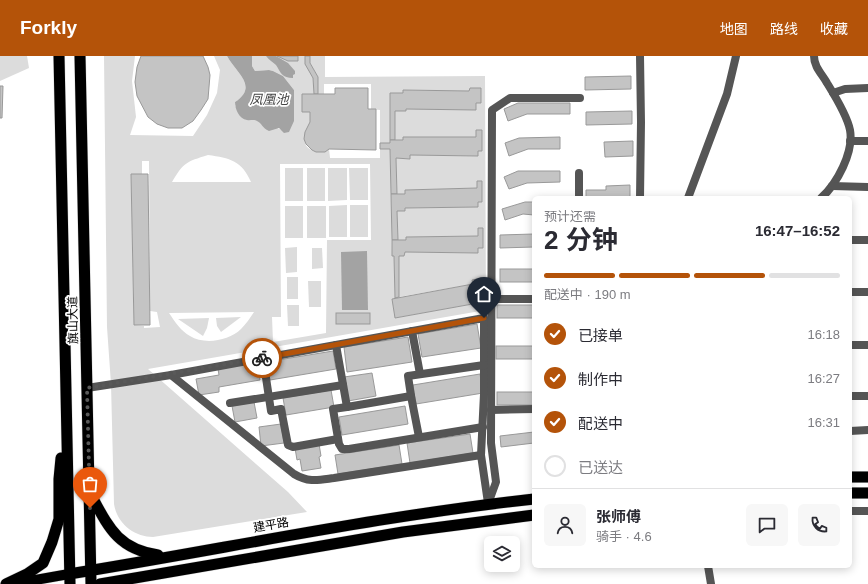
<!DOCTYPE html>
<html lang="zh">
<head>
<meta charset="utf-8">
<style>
  :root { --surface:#fff; --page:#f7f7f7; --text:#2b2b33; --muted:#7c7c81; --line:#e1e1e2; --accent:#b45309 }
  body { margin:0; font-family:Arial,"Noto Sans SC",sans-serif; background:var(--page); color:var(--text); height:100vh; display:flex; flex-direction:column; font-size:15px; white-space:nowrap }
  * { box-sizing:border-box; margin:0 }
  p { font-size:13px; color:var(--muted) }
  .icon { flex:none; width:22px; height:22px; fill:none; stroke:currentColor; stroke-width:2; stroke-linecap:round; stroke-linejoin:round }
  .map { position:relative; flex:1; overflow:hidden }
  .panel { position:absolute; left:532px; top:140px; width:320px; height:372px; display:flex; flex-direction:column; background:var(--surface); border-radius:6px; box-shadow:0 2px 10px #0003 }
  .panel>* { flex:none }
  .tools { position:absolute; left:484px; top:480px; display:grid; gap:8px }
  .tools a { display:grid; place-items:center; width:36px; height:36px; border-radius:6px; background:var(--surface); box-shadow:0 2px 10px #0003; font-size:20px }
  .pin { position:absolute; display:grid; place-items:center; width:34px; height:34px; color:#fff; margin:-41px -17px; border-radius:50% 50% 50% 0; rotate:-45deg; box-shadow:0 0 4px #0007 }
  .pin .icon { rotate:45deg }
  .courier { position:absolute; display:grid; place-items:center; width:40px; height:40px; margin:-20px; border:3px solid #b45309; border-radius:50%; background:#fff; color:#222; box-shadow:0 1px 5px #0007 }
  .head em { font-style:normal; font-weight:700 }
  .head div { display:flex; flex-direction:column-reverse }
  .head { display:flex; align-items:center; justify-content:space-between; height:68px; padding:0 12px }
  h1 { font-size:26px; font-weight:700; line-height:30px }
  .bar { display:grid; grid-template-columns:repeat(4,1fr); gap:6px 4px; align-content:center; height:48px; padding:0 12px }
  .bar i { height:5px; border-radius:3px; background:var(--line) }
  .bar .on { background:var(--accent) }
  .bar p { grid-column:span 4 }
  .line { display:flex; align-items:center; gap:10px; padding:0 12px; border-top:1px solid var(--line) }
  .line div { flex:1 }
  .round { display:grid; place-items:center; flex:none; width:42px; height:42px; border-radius:6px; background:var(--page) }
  ol { padding:0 12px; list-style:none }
  li { display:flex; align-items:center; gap:12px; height:44px }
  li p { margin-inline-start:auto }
  li .icon { padding:4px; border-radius:50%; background:var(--accent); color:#fff; stroke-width:4 }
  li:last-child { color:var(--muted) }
  li i { width:22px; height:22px; border:2px solid var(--line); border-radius:50% }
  header { display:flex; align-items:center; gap:24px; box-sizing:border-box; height:56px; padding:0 20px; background:var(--accent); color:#fff }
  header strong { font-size:19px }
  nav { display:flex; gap:22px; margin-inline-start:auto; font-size:14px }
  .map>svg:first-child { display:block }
</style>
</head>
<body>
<header>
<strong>Forkly</strong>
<nav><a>地图</a><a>路线</a><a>收藏</a></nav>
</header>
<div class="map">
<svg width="868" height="528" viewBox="0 0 868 528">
  <rect width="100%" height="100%" fill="#fff"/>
  <g fill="#dcdcdc" fill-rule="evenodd">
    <path d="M0 0H27L29 12 0 25Z"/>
    <path d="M104 0H135L132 25 136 61 130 79 193 80 207 59 217 37 220 14 214 0H227C236 17 259 30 235 46V50L252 64H256L282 74 294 56V34L283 20 273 15 269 14 255 15 252 10V0H277L288 5H298V0H305L313 22 314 38H302V56H310C310 59 311 63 310 66 309 76 297 89 314 95 320 97 325 96 329 93L330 102H380V93H390L392 200H394L395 242 392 243 396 262 477 247V242H481L477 224H472L473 228 399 241V200H404L405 196 478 197V192L483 191V172H478V180L407 181 406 184H398L397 155H404L405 152 478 151V146H482V125L477 132 405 134V138H397L396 102 409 103 410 99 478 100V95H482V74H476V81H403V84H395V55H406V53L476 47 481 32H470L469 35 403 34V37H390V87H380V54L371 53V28H324V38H318V21L310 7V0H325V21L485 20 486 254 148 313 288 436 307 456 153 481C135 481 117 468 114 448L111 328 107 271ZM208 99C230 102 242 105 251 126H172C184 106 186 106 208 99ZM142 105H149L150 255 157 256 160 271 144 272V270L134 269 131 118H142ZM280 108H370L371 184H327L326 277 273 286 272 261H281ZM254 256C250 262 246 268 241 273 229 285 204 289 190 280 181 275 175 266 169 257ZM336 257H370V268H336Z"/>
    <rect x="285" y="112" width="18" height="33"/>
    <rect x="307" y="112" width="18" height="33"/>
    <path d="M328 112H347V144L328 145Z"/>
    <path d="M349 112H368V144H350Z"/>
    <path d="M347 149V181H329V150Z"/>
    <rect x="350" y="149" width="18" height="32"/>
    <rect x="285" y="150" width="18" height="32"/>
    <rect x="307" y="150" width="19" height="32"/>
    <path d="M297 191V216L286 217 285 192Z"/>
    <path d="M312 192H322L323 212 312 213Z"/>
    <rect x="287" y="221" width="11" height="22"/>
    <path d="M308 225H321V251H309Z"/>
    <path d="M287 249H299V270H288Z"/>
    <path d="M241 261 221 276 217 270 216 262Z"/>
    <path d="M209 262 207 272 203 280 178 263Z"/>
  </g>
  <g fill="#a3a3a3">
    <path d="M227 0H252V10L255 15 269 14 273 15 283 20 294 34V65L289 76 284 77 279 72 269 75C262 72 262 67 257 65 253 63 250 65 247 64 239 63 235 53 235 46 259 30 236 17 227 0Z"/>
    <path d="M266 0H276L288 7 295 15V18L293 19V22C282 22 281 17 276 9 273 6 269 4 266 0Z"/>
    <path d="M367 195 368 254H342L341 196Z"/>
  </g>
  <g fill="#c4c4c4" stroke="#999">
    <path d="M141 0H203L208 11 210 19 208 43 201 54 193 65 182 72H168L157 68 148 61 137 40 135 26 137 11Z"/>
    <path d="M277 0H298V5H288Z"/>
    <path d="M305 0H310V7L318 21V38H314L313 22 305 8Z"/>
    <path d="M631 20V33L585 34V21Z"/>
    <path d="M0 30H3L2 62H0Z"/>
    <path d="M335 32H368V53H376V94L329 93 325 96H316L312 94 306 88 304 83 305 76 310 66V56H302V38H335Z"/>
    <path d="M470 32H481V47H476V54L406 53V55H395V84H390V37H403V34L469 35Z"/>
    <path d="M518 47H570V58H527L508 65 504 53Z"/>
    <path d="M632 55V68L586 69V56Z"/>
    <path d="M476 74H482V95H478V100L410 99V103L396 102 397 138H391L390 93H380V87H390V84H403V81H476Z"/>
    <path d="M560 81V93H528L509 100 505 87 519 82Z"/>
    <path d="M633 85V100L605 101 604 86Z"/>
    <path d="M518 115H560V126L527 127 509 133 504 121Z"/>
    <path d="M131 118H148L150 269H134Z"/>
    <path d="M477 125H482V146H478V151L405 152V155H397L398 184H392L391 138H405V134L477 132Z"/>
    <path d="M630 129V141L586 142V134H606V130Z"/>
    <path d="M525 146H534V159L523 158 505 164 502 153Z"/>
    <path d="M478 172H483V192H478V197L405 196 404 200H399V241L395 242 394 200H392V184H406V181L478 180Z"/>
    <path d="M534 178V191L500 192V179Z"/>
    <rect x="500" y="213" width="34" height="13"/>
    <path d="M477 223 481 242H477L478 247 395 262 392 243 473 228 472 224Z"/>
    <rect x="497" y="249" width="37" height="13"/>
    <rect x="336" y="257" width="34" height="11"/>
    <path d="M477 268 481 292 422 301 418 278Z"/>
    <path d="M408 281 412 306 347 316 344 291Z"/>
    <rect x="496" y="290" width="38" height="13"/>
    <path d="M333 295 336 313 270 324 266 306Z"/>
    <path d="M257 306 260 324 219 331V336L199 339 196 323 219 319 218 313Z"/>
    <path d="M372 317 376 340 348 345 344 321Z"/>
    <path d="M480 318 483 337 416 348 413 329Z"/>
    <path d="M331 334 334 351 286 359 283 342Z"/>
    <rect x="497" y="336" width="37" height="13"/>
    <path d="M254 346 257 362 235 366 232 350Z"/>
    <path d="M405 350 408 368 342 379 339 361Z"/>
    <path d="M281 368 284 387 261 390 259 371Z"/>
    <path d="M534 376V387L501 391 500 380Z"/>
    <path d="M470 378 473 397 410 407 407 387Z"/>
    <path d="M319 388 321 400 319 401 321 412 302 415 300 403 297 404 295 392Z"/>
    <path d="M399 389 402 408 338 418 335 399Z"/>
  </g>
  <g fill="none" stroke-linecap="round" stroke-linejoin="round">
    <g stroke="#dbdbdb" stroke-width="11">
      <path id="primary" d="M13 528 69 518"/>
    </g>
    <g stroke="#dbdbdb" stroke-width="12">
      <g id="trunk">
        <path d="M59 0 70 528"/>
        <path d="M80 0 91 528"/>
        <path d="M850 421H868"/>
        <path d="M850 437H868"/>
        <path d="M91 439C109 472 118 493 158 499"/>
        <path d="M69 518C224 493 378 460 534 443"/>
        <path d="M6 528 27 518 43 507 52 486 59 463V423L61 402"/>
        <path d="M100 528 403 476 534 459"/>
      </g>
    </g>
    <g stroke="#555" stroke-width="8">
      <path d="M640 0 641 66 640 142"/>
      <path d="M814 0C814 11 822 18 827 27 835 40 847 59 850 74 854 96 837 128 821 142"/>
      <path d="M833 37 845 33 868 32"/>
      <path d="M850 85H868"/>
      <path d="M832 130 868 131"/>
      <path d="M579 142V117"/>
      <path d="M688 142 727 38 736 0"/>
      <path d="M850 184H868"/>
      <path d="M850 236H868"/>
      <path d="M492 243H534"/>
      <path d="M412 275 420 318"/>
      <path d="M336 289 347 351 411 340 419 381"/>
      <path d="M850 289H868"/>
      <path d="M263 302 271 355 281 353 288 389 293 391 338 383"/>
      <path d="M171 319 294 418C309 427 319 424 334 422L481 399 488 447"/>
      <path d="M87 332 171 319 484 262V338L481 399"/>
      <path d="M411 340 408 320 484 309"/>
      <path d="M850 340H868"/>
      <path d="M230 347 343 329"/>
      <path d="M347 351 333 353 339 388 342 393H349L483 371"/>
      <path d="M491 354 534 353"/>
      <path d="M488 448 496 426 491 387 492 54 510 42H580"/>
    </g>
    <g stroke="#555" stroke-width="8">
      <path d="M850 375 868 374"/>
      <path d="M850 455H868"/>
      <path d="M708 510 711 528"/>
    </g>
    <use href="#primary" stroke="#000" stroke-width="10"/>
    <use href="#trunk" stroke="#000" stroke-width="11"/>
  </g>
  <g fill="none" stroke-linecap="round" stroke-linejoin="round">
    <path stroke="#595959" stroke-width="4" stroke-dasharray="0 7.2" d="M90 452 87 332 262 302"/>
    <path stroke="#b45309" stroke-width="5" d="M262 302 484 262"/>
  </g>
  <g text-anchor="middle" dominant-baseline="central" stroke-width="3.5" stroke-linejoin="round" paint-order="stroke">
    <g font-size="12" fill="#000" stroke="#fff">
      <text transform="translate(73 264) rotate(-91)">旗山大道</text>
      <text transform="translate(271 469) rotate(-10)">建平路</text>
    </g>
    <g font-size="13" font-style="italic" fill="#444" stroke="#fff">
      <text x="269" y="43">凤凰池</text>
    </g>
  </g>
</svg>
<div class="tools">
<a><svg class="icon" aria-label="layers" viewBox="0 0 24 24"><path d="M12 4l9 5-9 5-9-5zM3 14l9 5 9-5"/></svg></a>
</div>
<div class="pin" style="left:90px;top:452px;background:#ea580c"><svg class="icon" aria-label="bag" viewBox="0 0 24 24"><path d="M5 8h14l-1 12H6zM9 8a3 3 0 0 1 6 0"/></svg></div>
<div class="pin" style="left:484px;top:262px;background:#1f2937"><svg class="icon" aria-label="home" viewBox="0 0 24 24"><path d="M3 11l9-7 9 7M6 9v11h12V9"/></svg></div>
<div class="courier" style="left:262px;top:302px"><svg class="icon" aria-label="bike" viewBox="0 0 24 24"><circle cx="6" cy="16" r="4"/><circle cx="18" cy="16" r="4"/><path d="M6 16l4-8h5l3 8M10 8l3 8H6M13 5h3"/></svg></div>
<section class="panel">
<div class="head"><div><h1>2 分钟</h1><p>预计还需</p></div><em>16:47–16:52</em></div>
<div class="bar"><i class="on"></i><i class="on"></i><i class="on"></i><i></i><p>配送中 · 190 m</p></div>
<ol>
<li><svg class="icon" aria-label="check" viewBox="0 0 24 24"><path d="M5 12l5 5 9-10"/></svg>已接单<p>16:18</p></li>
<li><svg class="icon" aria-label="check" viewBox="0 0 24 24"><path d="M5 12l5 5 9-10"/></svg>制作中<p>16:27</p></li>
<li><svg class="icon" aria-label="check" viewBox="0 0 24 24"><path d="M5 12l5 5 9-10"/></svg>配送中<p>16:31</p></li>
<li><i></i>已送达</li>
</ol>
<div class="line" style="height:72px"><a class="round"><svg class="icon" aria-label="person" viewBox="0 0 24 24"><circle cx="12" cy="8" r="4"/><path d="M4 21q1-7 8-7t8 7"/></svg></a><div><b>张师傅</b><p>骑手 · 4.6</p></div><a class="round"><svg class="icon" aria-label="chat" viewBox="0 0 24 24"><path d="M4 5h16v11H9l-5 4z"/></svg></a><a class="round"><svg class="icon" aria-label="phone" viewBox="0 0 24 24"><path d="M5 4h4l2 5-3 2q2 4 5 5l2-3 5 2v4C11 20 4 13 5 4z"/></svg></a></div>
</section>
</div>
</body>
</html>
